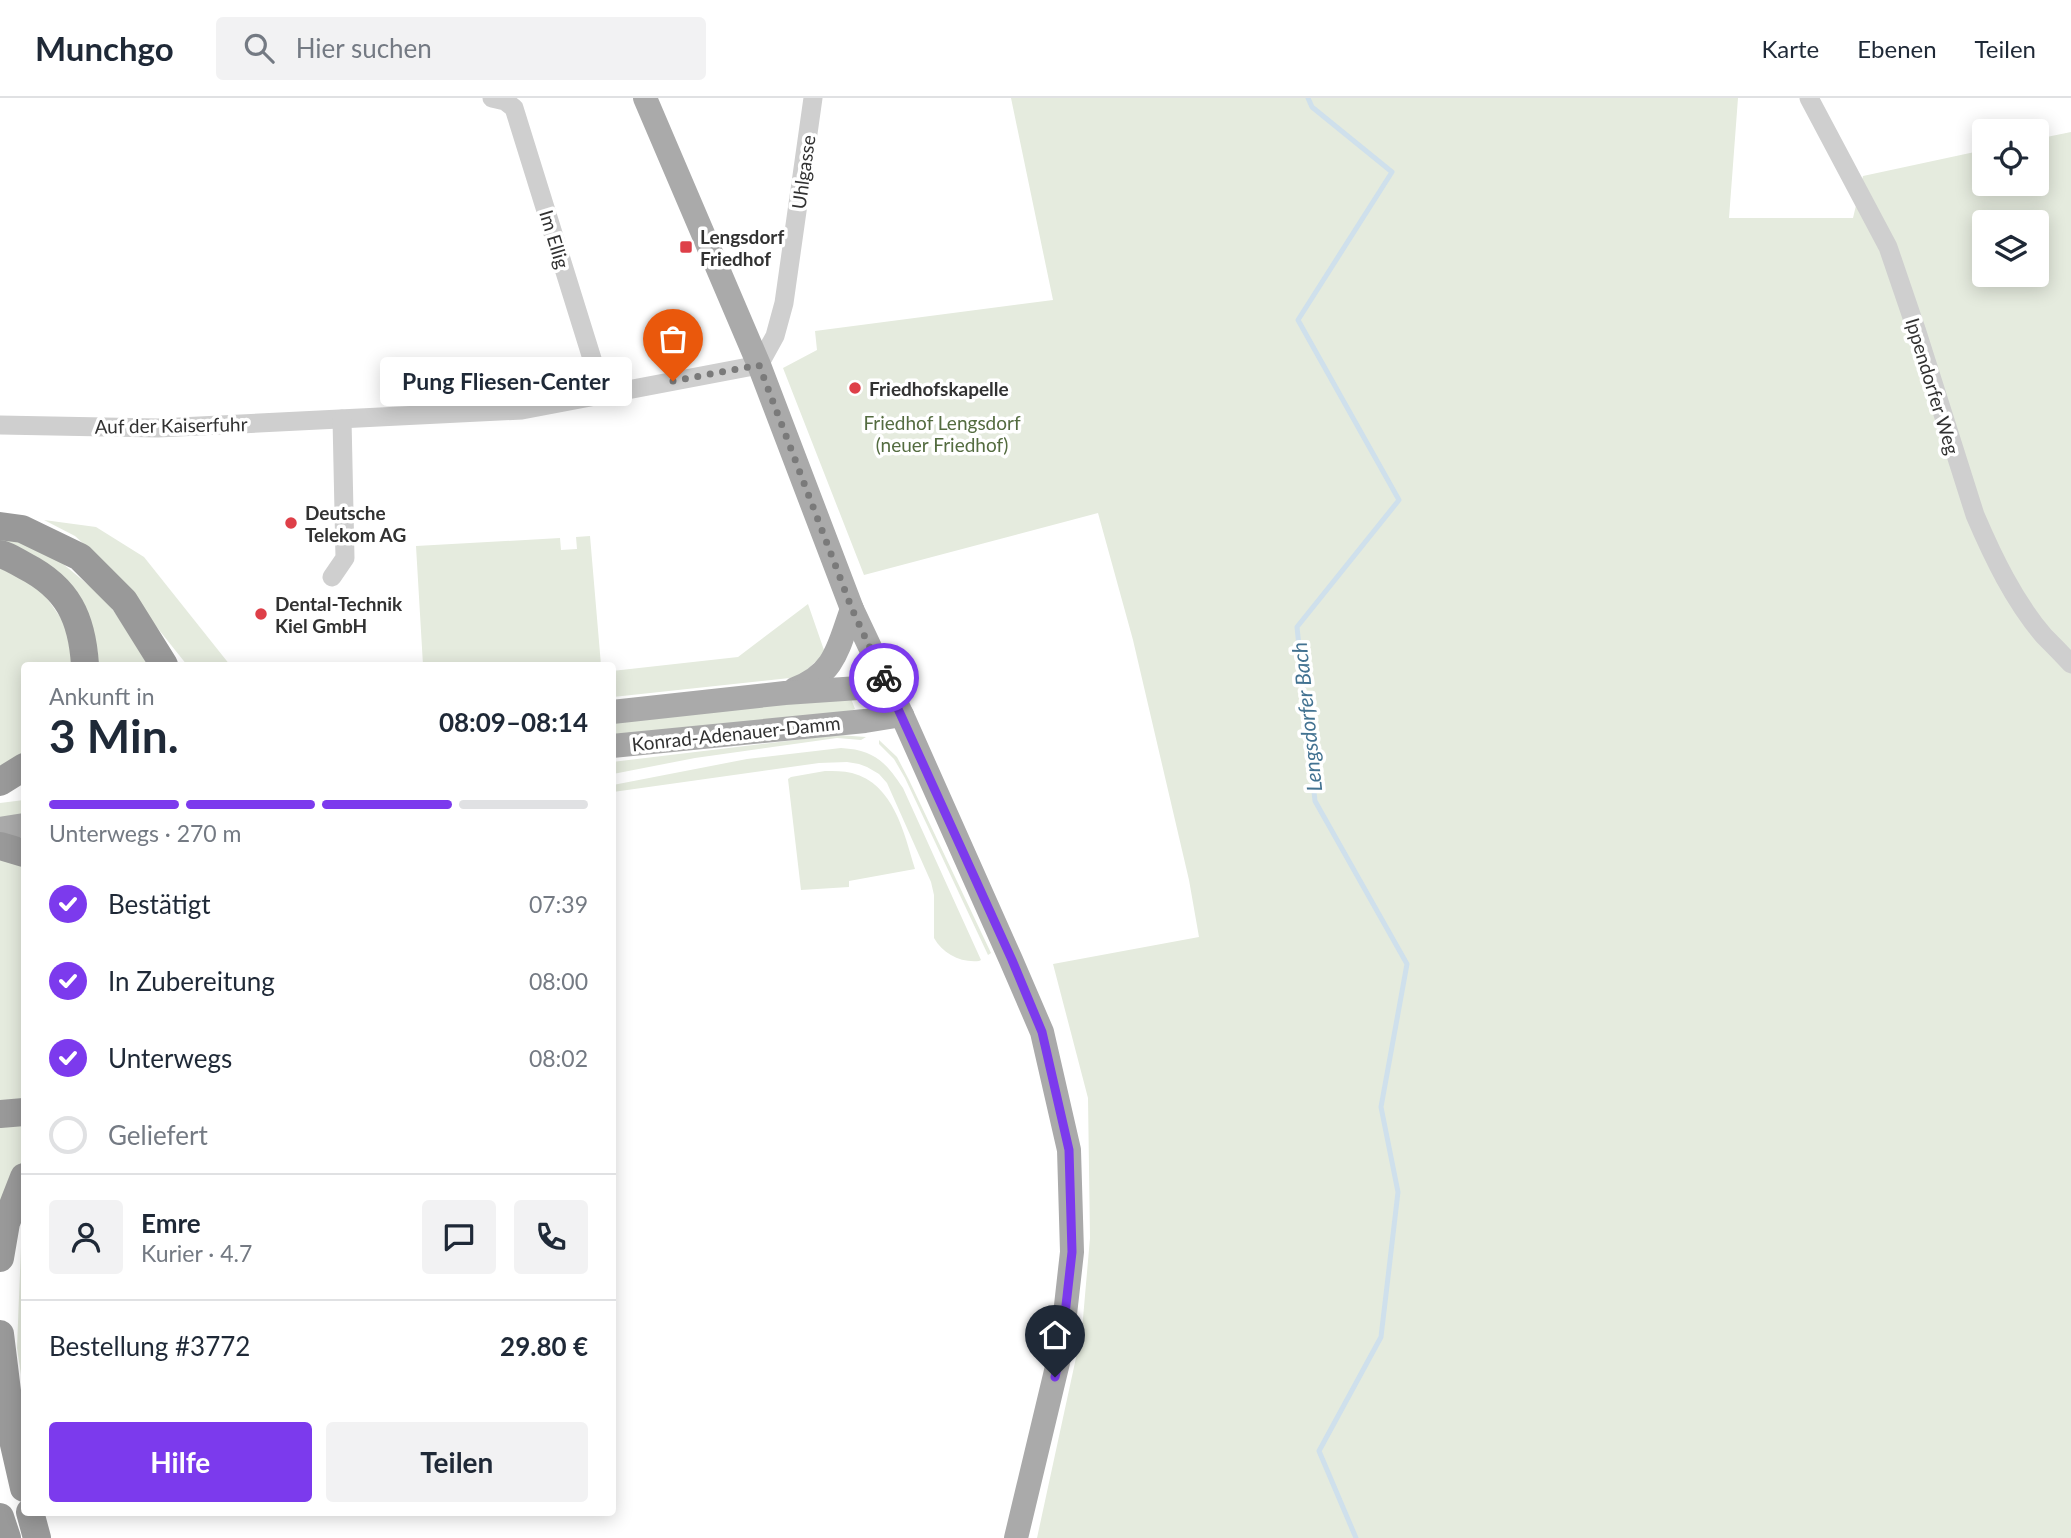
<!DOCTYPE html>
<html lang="de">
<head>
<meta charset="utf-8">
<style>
  :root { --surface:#fff; --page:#f2f2f3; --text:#1f2937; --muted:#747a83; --line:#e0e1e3; --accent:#7c3aed }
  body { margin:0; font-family:Lato,sans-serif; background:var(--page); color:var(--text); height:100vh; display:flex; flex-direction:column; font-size:26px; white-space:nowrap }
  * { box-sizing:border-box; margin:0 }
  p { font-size:23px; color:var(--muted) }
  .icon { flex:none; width:38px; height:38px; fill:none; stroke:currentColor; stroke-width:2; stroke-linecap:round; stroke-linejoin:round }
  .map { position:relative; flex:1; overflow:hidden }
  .panel { position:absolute; left:21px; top:564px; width:595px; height:854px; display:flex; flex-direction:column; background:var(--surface); border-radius:7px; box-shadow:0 4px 18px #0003 }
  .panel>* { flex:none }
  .buttons { position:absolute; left:1972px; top:21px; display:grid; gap:14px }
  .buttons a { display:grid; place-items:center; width:77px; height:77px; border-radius:7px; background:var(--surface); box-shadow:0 4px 18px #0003; font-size:35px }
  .pin { position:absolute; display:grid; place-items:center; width:60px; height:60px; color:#fff; margin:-72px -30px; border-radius:50% 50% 50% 0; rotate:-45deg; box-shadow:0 0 7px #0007 }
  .pin .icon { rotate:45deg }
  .courier { position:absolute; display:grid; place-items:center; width:70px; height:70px; margin:-35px; border:5px solid #7c3aed; border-radius:50%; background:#fff; color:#222; box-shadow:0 2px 9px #0007 }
  .bubble { position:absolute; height:49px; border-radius:7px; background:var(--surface); box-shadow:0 4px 18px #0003; font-size:23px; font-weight:700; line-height:49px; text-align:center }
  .summary em { font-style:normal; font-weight:700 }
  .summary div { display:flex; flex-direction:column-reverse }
  .summary { display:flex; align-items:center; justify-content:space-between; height:119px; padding:0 28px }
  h1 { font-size:46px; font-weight:700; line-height:52px }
  .bar { display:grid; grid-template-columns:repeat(4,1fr); gap:10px 7px; align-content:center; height:84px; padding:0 28px }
  .bar i { height:9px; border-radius:5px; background:var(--line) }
  .bar .active { background:var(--accent) }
  .bar p { grid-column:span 4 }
  .line { display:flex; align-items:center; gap:18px; padding:0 28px; border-top:2px solid var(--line) }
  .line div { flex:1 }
  .round { display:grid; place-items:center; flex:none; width:74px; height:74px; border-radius:7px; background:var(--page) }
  ol { padding:0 28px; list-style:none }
  li { display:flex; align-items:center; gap:21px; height:77px }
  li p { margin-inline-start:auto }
  li .icon { padding:7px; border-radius:50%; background:var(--accent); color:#fff; stroke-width:4 }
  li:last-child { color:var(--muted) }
  li i { width:38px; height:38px; border:4px solid var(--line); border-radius:50% }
  .action { display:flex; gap:14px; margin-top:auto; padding:14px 28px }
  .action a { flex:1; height:80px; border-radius:7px; background:var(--accent); color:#fff; font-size:28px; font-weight:700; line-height:80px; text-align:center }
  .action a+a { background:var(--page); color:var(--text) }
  header { display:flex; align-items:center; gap:42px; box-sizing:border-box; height:98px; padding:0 35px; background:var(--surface); border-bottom:2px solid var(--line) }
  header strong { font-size:33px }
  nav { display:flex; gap:38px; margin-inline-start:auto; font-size:24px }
  .search { width:490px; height:63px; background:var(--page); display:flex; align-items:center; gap:18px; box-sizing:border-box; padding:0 24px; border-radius:7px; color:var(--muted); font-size:26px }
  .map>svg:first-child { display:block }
</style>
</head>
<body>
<header>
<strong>Munchgo</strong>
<div class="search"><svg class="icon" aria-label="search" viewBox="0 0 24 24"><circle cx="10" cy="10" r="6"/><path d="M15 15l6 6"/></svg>Hier suchen</div>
<nav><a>Karte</a><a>Ebenen</a><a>Teilen</a></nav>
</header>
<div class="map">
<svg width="2071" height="1440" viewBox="0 0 2071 1440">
  <rect width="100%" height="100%" fill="#fff"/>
  <g fill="#e5ebde" fill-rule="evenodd">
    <path d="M1011 0H1738L1729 120H1853L1863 78 1984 52V86H2037V41L2071 34V1440H1037L1082 1232 1090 1140 1088 1000 1053 866 1199 839 1189 782 1133 542 1098 415 864 477 783 270 817 252 815 233 1053 202ZM1984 124H2037V177H1984Z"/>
    <path d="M44 422 96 429 144 459 230 567H187L108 468 75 438Z"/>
    <path d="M0 438 15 441 56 460 104 500 153 567H97L98 554 76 492 55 475 0 446Z"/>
    <path d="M590 438 601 567H423L416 448 560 440 561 452 577 451 576 439Z"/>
    <path d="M0 467 39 489 70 533 75 567H24V657L0 668Z"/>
    <path d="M808 506 825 555 799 579 613 599 612 573 738 559Z"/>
    <path d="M850 598 855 611 849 614 613 638 612 623Z"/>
    <path d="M838 637 866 639 861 642 837 640 695 660 613 676 612 664Z"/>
    <path d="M879 642 897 659 909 682 991 855 988 857 905 680 894 661 879 646Z"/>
    <path d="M841 650C874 652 885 663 903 690L981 862 979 863C961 865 943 856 934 840V797L931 784 887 685 879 676 867 669 859 666 847 664 819 665 613 694V687L747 661Z"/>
    <path d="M825 673C834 673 843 673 852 675 894 686 904 735 915 771L849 783V789L801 792 788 681 791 679Z"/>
    <path d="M24 702V717L0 721V705Z"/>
    <path d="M0 760 24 766V1002L0 1008Z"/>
    <path d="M24 1024V1065L15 1079 0 1114V1029Z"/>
    <path d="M24 1127V1297L17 1250 21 1149Z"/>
  </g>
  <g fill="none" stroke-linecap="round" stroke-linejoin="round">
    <path stroke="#cfe0ec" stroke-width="5" d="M1308 0 1312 9 1392 74 1298 222 1399 402 1297 529 1315 703 1407 866 1381 1009 1398 1094 1381 1239 1319 1353 1356 1440"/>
    <g stroke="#cfcfcf" stroke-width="19">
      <path d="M492 0 505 3 514 10 603 296"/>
      <path d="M1809 0 1888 149 1917 234 1975 417C1993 459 2014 503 2044 538 2053 547 2062 556 2071 566"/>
      <path d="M0 327 158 330 522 312 759 267 775 238 784 205 813 0"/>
      <path d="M332 479 345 460 342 321"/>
    </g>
    <g stroke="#aaa" stroke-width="24">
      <path d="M645 0 759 267 852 511 902 617 1011 862 1042 934 1069 1052 1072 1154 1061 1252 1016 1440"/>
      <path d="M795 591C836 575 838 549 852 511"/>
      <path d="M612 614 785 595 888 588"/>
      <path d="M612 648 865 623 902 617"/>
      <path d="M0 731 24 727"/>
    </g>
    <g stroke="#999" stroke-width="28">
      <path d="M0 428 22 431 80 459 124 503 164 567"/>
      <path d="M0 456C9 458 17 464 25 468 68 490 82 520 85 567"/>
      <path d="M0 684 24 669"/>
      <path d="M0 748 24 755"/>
      <path d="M0 1016 24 1014"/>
      <path d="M0 1160 6 1125 24 1079"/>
      <path d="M0 1236 13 1342 24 1390"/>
      <path d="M30 1414 37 1440"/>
      <path d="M0 1419 7 1440"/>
    </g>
  </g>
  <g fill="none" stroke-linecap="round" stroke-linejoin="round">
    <path stroke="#7a7a7a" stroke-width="7" stroke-dasharray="0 12.6" d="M673 283 759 267 852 511 884 580"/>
    <path stroke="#7c3aed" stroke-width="9" d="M884 580 1012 862 1042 934 1069 1052 1072 1154 1061 1252 1055 1279"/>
  </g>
  <g fill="#de3f48" stroke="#fff" stroke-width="2.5">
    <rect x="679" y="142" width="14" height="14" rx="3.5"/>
    <circle cx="855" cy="290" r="7"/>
    <circle cx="291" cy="425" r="7"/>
    <circle cx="261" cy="516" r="7"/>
  </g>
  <g text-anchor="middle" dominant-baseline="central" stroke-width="7" stroke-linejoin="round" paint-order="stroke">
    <g font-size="19" fill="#323232" stroke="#fff">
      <text transform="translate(803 74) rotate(-82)">Uhlgasse</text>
      <text transform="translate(555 141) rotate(73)">Im Ellig</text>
      <text transform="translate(1933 288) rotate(73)">Ippendorfer Weg</text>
      <text transform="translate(171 327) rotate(-1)">Auf der Kaiserfuhr</text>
      <text transform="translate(736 635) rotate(-6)">Konrad-Adenauer-Damm</text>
    </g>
    <g font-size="19" font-weight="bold" fill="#323232" stroke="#fff" text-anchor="start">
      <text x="700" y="138">Lengsdorf<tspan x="700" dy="22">Friedhof</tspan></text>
      <text x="869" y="290">Friedhofskapelle</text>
      <text x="305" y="414">Deutsche<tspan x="305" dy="22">Telekom AG</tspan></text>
      <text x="275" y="505">Dental-Technik<tspan x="275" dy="22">Kiel GmbH</tspan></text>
    </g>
    <g font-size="19" fill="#546c40" stroke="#fff">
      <text x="942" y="324">Friedhof Lengsdorf<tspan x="942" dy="22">(neuer Friedhof)</tspan></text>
    </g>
    <g font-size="21" font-style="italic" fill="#427291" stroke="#fff">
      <text transform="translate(1306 619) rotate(-96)">Lengsdorfer Bach</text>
    </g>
  </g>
</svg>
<div class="buttons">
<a><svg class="icon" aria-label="locate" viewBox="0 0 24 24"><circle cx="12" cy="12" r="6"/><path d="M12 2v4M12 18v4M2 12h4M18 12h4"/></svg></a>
<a><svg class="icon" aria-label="layers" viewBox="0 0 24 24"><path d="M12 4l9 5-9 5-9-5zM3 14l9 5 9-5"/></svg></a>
</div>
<div class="pin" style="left:673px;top:283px;background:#ea580c"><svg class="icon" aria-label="bag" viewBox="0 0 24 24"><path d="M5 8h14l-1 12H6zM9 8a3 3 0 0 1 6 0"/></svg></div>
<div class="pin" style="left:1055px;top:1279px;background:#1f2937"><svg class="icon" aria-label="home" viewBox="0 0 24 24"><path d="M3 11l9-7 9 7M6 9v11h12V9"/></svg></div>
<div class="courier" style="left:884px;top:580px"><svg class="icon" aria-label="bike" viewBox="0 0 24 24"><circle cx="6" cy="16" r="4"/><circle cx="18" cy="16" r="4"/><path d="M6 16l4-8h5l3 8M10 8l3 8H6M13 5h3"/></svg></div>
<div class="bubble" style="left:380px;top:259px;width:252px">Pung Fliesen-Center</div>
<section class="panel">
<div class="summary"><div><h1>3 Min.</h1><p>Ankunft in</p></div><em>08:09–08:14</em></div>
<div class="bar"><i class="active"></i><i class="active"></i><i class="active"></i><i></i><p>Unterwegs · 270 m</p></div>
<ol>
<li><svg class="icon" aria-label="check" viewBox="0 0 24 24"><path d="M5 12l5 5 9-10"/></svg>Bestätigt<p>07:39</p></li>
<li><svg class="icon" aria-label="check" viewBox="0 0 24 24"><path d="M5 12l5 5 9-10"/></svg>In Zubereitung<p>08:00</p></li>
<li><svg class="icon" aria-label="check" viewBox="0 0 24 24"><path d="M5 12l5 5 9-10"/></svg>Unterwegs<p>08:02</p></li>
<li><i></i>Geliefert</li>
</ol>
<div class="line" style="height:126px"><a class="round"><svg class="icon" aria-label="person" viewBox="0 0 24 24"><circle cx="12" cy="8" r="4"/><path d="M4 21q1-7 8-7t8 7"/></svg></a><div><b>Emre</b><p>Kurier · 4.7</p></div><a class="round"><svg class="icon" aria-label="chat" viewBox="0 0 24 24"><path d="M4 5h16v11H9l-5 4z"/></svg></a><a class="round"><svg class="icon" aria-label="phone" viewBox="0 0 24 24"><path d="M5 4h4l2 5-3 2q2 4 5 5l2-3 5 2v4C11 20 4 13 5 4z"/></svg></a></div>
<div class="line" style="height:91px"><div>Bestellung #3772</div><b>29.80 €</b></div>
<div class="action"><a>Hilfe</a><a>Teilen</a></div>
</section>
</div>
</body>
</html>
